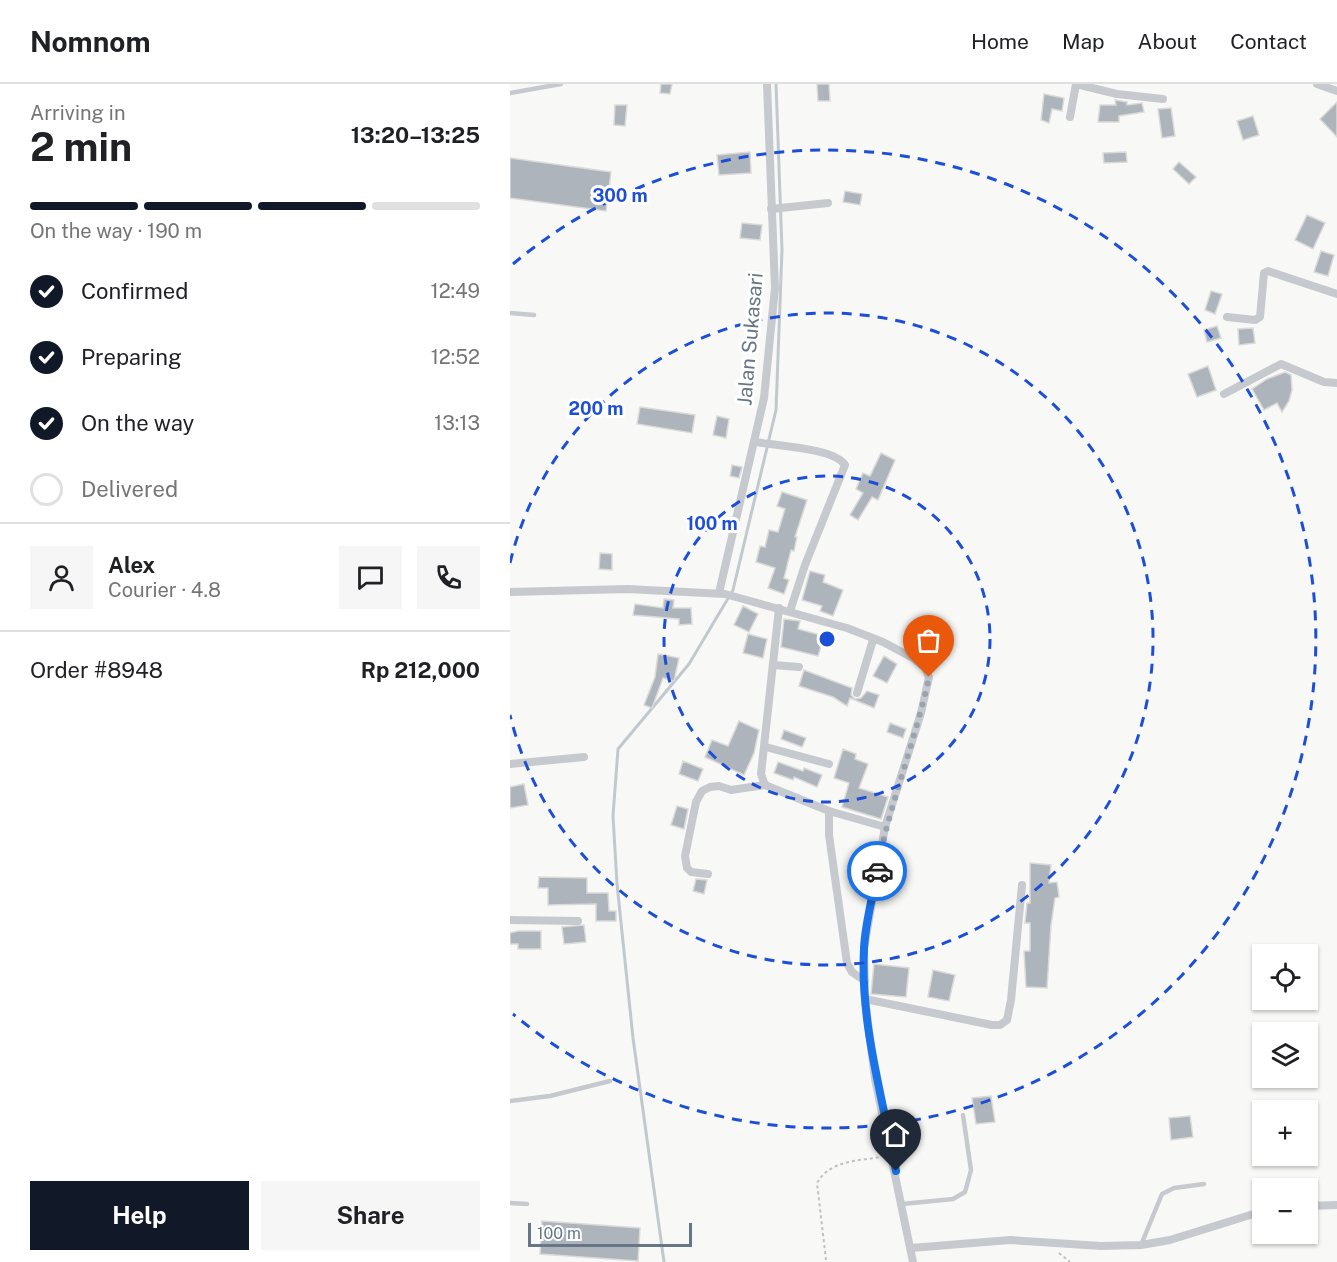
<!DOCTYPE html>
<html lang="en">
<head>
<meta charset="utf-8">
<style>
  :root { --surface:#fff; --page:#f6f6f6; --text:#202124; --muted:#757577; --line:#e0e0e0; --accent:#111827 }
  body { margin:0; font-family:"Public Sans",sans-serif; background:var(--page); color:var(--text); height:100vh; display:flex; flex-direction:column; font-size:22px; white-space:nowrap }
  * { box-sizing:border-box; margin:0 }
  p { font-size:20px; color:var(--muted) }
  .icon { flex:none; width:33px; height:33px; fill:none; stroke:currentColor; stroke-width:2; stroke-linecap:round; stroke-linejoin:round }
  .map { position:relative; flex:1; overflow:hidden }
  .details { display:flex; flex-direction:column; background:var(--surface); width:510px }
  .details>* { flex:none }
  .buttons { position:absolute; left:742px; top:860px; display:grid; gap:12px }
  .buttons a { display:grid; place-items:center; width:66px; height:66px; border-radius:0px; background:var(--surface); box-shadow:0 2px 4px #0004; font-size:30px }
  .scale { position:absolute; left:18px; bottom:15px; width:164px; box-sizing:border-box; padding-left:6px; border:3px solid #677687; border-top:0; font-size:16px; line-height:21px; white-space:nowrap; color:#677687; -webkit-text-stroke:4px #fff; paint-order:stroke }
  .pin { position:absolute; display:grid; place-items:center; width:51px; height:51px; color:#fff; margin:-62px -26px; border-radius:50% 50% 50% 0; rotate:-45deg; box-shadow:0 0 6px #0007 }
  .pin .icon { rotate:45deg }
  .courier { position:absolute; display:grid; place-items:center; width:60px; height:60px; margin:-30px; border:4px solid #1a73e8; border-radius:50%; background:#fff; color:#222; box-shadow:0 2px 8px #0007 }
  .headline em { font-style:normal; font-weight:700 }
  .headline div { display:flex; flex-direction:column-reverse }
  .headline { display:flex; align-items:center; justify-content:space-between; height:102px; padding:0 30px }
  h1 { font-size:39px; font-weight:700; line-height:45px }
  .bar { display:grid; grid-template-columns:repeat(4,1fr); gap:9px 6px; align-content:center; height:72px; padding:0 30px }
  .bar i { height:8px; border-radius:4px; background:var(--line) }
  .bar .current { background:var(--accent) }
  .bar p { grid-column:span 4 }
  .line { display:flex; align-items:center; gap:15px; padding:0 30px; border-top:2px solid var(--line) }
  .line div { flex:1 }
  .round { display:grid; place-items:center; flex:none; width:63px; height:63px; border-radius:0px; background:var(--page) }
  ol { padding:0 30px; list-style:none }
  li { display:flex; align-items:center; gap:18px; height:66px }
  li p { margin-inline-start:auto }
  li .icon { padding:6px; border-radius:50%; background:var(--accent); color:#fff; stroke-width:4 }
  li:last-child { color:var(--muted) }
  li i { width:33px; height:33px; border:3px solid var(--line); border-radius:50% }
  .button { display:flex; gap:12px; margin-top:auto; padding:12px 30px }
  .button a { flex:1; height:69px; border-radius:0px; background:var(--accent); color:#fff; font-size:24px; font-weight:700; line-height:69px; text-align:center }
  .button a+a { background:var(--page); color:var(--text) }
  header { display:flex; align-items:center; gap:36px; box-sizing:border-box; height:84px; padding:0 30px; background:var(--surface); border-bottom:2px solid var(--line) }
  header strong { font-size:28px }
  nav { display:flex; gap:33px; margin-inline-start:auto; font-size:21px }
  main { display:flex; flex:1; min-height:0 }
  .map>svg:first-child { display:block }
</style>
</head>
<body>
<header>
<strong>Nomnom</strong>
<nav><a>Home</a><a>Map</a><a>About</a><a>Contact</a></nav>
</header>
<main>
<section class="details">
<div class="headline"><div><h1>2 min</h1><p>Arriving in</p></div><em>13:20–13:25</em></div>
<div class="bar"><i class="current"></i><i class="current"></i><i class="current"></i><i></i><p>On the way · 190 m</p></div>
<ol>
<li><svg class="icon" aria-label="check" viewBox="0 0 24 24"><path d="M5 12l5 5 9-10"/></svg>Confirmed<p>12:49</p></li>
<li><svg class="icon" aria-label="check" viewBox="0 0 24 24"><path d="M5 12l5 5 9-10"/></svg>Preparing<p>12:52</p></li>
<li><svg class="icon" aria-label="check" viewBox="0 0 24 24"><path d="M5 12l5 5 9-10"/></svg>On the way<p>13:13</p></li>
<li><i></i>Delivered</li>
</ol>
<div class="line" style="height:108px"><a class="round"><svg class="icon" aria-label="person" viewBox="0 0 24 24"><circle cx="12" cy="8" r="4"/><path d="M4 21q1-7 8-7t8 7"/></svg></a><div><b>Alex</b><p>Courier · 4.8</p></div><a class="round"><svg class="icon" aria-label="chat" viewBox="0 0 24 24"><path d="M4 5h16v11H9l-5 4z"/></svg></a><a class="round"><svg class="icon" aria-label="phone" viewBox="0 0 24 24"><path d="M5 4h4l2 5-3 2q2 4 5 5l2-3 5 2v4C11 20 4 13 5 4z"/></svg></a></div>
<div class="line" style="height:78px"><div>Order #8948</div><b>Rp 212,000</b></div>
<div class="button"><a>Help</a><a>Share</a></div>
</section>
<div class="map">
<svg width="827" height="1178" viewBox="0 0 827 1178">
  <rect width="100%" height="100%" fill="#f8f8f6"/>
  <g fill="none" stroke-linecap="round" stroke-linejoin="round">
    <path stroke="#c1c9cf" stroke-width="3" d="M154 1178 123 954 107 800 103 732 108 665 179 580 223 506 266 326 272 166 266 0"/>
  </g>
  <g fill="#adb4bb" stroke="#dadad8" stroke-width="1.5">
    <path d="M151 0H162L160 10 150 9Z"/>
    <path d="M307 0H319L320 17H308Z"/>
    <path d="M534 10 554 14 552 27 542 25 539 39 531 36Z"/>
    <path d="M605 16 617 18V21L632 19 634 28 609 32V38H588L590 21H606Z"/>
    <path d="M827 18V53L810 35Z"/>
    <path d="M105 21H117L115 42 104 41Z"/>
    <path d="M661 24 665 52 652 54 648 25Z"/>
    <path d="M743 32 749 51 733 56 727 37Z"/>
    <path d="M240 68 241 89 209 91 207 71Z"/>
    <path d="M616 68 617 78 594 79 593 69Z"/>
    <path d="M0 74 101 88 96 127 0 114Z"/>
    <path d="M669 78 686 93 679 100 663 85Z"/>
    <path d="M335 107 352 110 350 121 333 118Z"/>
    <path d="M797 131 815 139 803 165 785 156Z"/>
    <path d="M232 139 252 141 250 156 230 154Z"/>
    <path d="M811 167 824 171 818 192 804 188Z"/>
    <path d="M701 207 712 210 705 230 695 226Z"/>
    <path d="M707 242 711 254 697 258 694 246Z"/>
    <path d="M743 244 745 259 729 261 728 245Z"/>
    <path d="M698 282 706 306 687 313 678 290Z"/>
    <path d="M775 288 781 291 782 306 779 317 772 328 767 319 754 326 742 305 757 295Z"/>
    <path d="M130 323 185 331 182 349 127 340Z"/>
    <path d="M207 332 219 335 216 354 203 351Z"/>
    <path d="M371 369 385 376 368 416 362 413 348 436 340 431 353 409 346 405 353 389 360 392Z"/>
    <path d="M222 381 232 383 229 394 220 392Z"/>
    <path d="M272 408 297 416 285 453H287L284 467 281 466 274 494 279 496 274 510 258 504 265 484 246 478 250 462 255 463 259 446 268 448 275 425 267 422Z"/>
    <path d="M90 469 102 470V486L89 485Z"/>
    <path d="M300 487 315 491 313 498 333 506 323 532 310 527 312 522 292 516Z"/>
    <path d="M154 515 164 516 163 524H181L182 540 169 541V535L123 531 125 520 153 524Z"/>
    <path d="M233 522 248 530 239 548 224 541Z"/>
    <path d="M274 535 290 537 288 545 314 552 308 572 271 563Z"/>
    <path d="M238 550 257 555 253 574 233 569Z"/>
    <path d="M148 570 169 574 164 597 153 594 142 624 134 621 145 593Z"/>
    <path d="M374 572 387 580 377 599 363 592Z"/>
    <path d="M294 586 342 604 341 611 345 615 351 614 357 607 369 611 364 624 340 614 337 622 323 613 289 602Z"/>
    <path d="M229 637 249 646 244 669 234 691 195 673 202 656 218 662Z"/>
    <path d="M380 639 396 645 393 654 377 648Z"/>
    <path d="M274 646 296 654 292 663 271 655Z"/>
    <path d="M333 665 346 670 345 675 358 680 349 704 378 713 371 735 332 723 339 699 324 694Z"/>
    <path d="M173 677 193 685 188 697 169 690Z"/>
    <path d="M268 678 293 687 294 684 312 691 307 703 284 693 283 696 264 689Z"/>
    <path d="M14 700 18 721 0 724V703Z"/>
    <path d="M167 722 178 725 174 745 161 741Z"/>
    <path d="M520 779 541 781 539 799 547 798 549 813 545 814 541 841 537 904 516 903 514 867H520V839H515L517 819H520Z"/>
    <path d="M29 793 77 794V809H98L99 827H106V837H86V820L38 821V804H28Z"/>
    <path d="M186 795 197 796 194 810 183 807Z"/>
    <path d="M74 841 76 858 54 860 52 843Z"/>
    <path d="M8 847H31V865H8V860H0V849Z"/>
    <path d="M364 880 399 884 396 913 361 910Z"/>
    <path d="M423 886 445 891 439 917 418 913Z"/>
    <path d="M481 1012 485 1038 466 1040 462 1014Z"/>
    <path d="M680 1032 683 1053 661 1056 659 1034Z"/>
    <path d="M32 1137 130 1144 128 1177 30 1170Z"/>
  </g>
  <g fill="none" stroke-linecap="round" stroke-linejoin="round">
    <g stroke="#bec0c3" stroke-width="2" stroke-dasharray="3 3" stroke-linecap="butt">
      <path d="M549 1169 560 1178"/>
      <path d="M316 1176 307 1099C320 1076 348 1077 371 1073"/>
    </g>
    <g stroke="#c6c9cd" stroke-width="4.5">
      <path d="M0 9 51 0"/>
      <path d="M0 229 24 231"/>
      <path d="M0 1017 40 1012 100 997"/>
      <path d="M0 1119 17 1120"/>
      <path d="M392 1120 443 1115 455 1108 461 1086 453 1031"/>
      <path d="M631 1161 652 1110 664 1104 694 1100"/>
    </g>
    <g stroke="#c6c9cd" stroke-width="8">
      <path d="M566 0 607 10 653 15"/>
      <path d="M807 0 827 7"/>
      <path d="M560 33 566 0"/>
      <path d="M261 125 318 119"/>
      <path d="M717 233 745 236 750 233 754 189 758 187 827 210"/>
      <path d="M714 310 771 280 814 298 827 299"/>
      <path d="M246 358C266 362 324 364 335 381L295 481 280 527"/>
      <path d="M0 508 117 505 215 510 337 544 373 558 403 574 415 584 419 593 411 629 375 743 354 864 355 915 365 995 403 1178"/>
      <path d="M209 509 254 314 265 204 257 0"/>
      <path d="M263 581 289 583"/>
      <path d="M347 609 363 556"/>
      <path d="M256 663 319 680"/>
      <path d="M0 680 74 673"/>
      <path d="M255 701 251 690 269 524"/>
      <path d="M319 727 375 743"/>
      <path d="M198 790 181 788 177 784 175 772 186 718 192 707 200 703 209 702 221 706 255 701 319 727V751L337 879 342 888 355 897"/>
      <path d="M0 836 68 837"/>
      <path d="M355 915 482 941H490L497 936 501 916 512 801"/>
      <path d="M798 1122 827 1121"/>
      <path d="M401 1164 500 1156 591 1162 631 1161 660 1156 753 1127"/>
    </g>
  </g>
  <g fill="none" stroke-linecap="round" stroke-linejoin="round">
    <path stroke="#9aa4ae" stroke-width="6" stroke-dasharray="0 10.8" d="M367 787C379 721 405 659 419 593"/>
    <path stroke="#1a73e8" stroke-width="8" d="M367 787C363 813 355 839 354 865 350 940 373 1014 386 1087"/>
  </g>
  <g fill="none" stroke="#1d4ed8" stroke-width="3" stroke-dasharray="10 8">
    <circle cx="317" cy="555" r="163"/>
    <path d="M0 479A326 326 0 1 1 0 631"/>
    <path d="M3 180A489 489 0 1 1 3 930"/>
  </g>
  <g text-anchor="middle" dominant-baseline="central" stroke-width="6" stroke-linejoin="round" paint-order="stroke">
    <g font-size="20" fill="#677687" stroke="#fff">
      <text transform="translate(240 255) rotate(-85)">Jalan Sukasari</text>
    </g>
  </g>
  <circle cx="317" cy="555" r="9" fill="#1d4ed8" stroke="#fff" stroke-width="3"/>
  <g font-size="18" text-anchor="middle" font-weight="bold" fill="#1d4ed8" stroke="#fff" stroke-width="6" stroke-linejoin="round" paint-order="stroke">
    <text x="110" y="118">300 m</text>
    <text x="86" y="331">200 m</text>
    <text x="202" y="446">100 m</text>
  </g>
</svg>
<div class="buttons">
<a><svg class="icon" aria-label="locate" viewBox="0 0 24 24"><circle cx="12" cy="12" r="6"/><path d="M12 2v4M12 18v4M2 12h4M18 12h4"/></svg></a>
<a><svg class="icon" aria-label="layers" viewBox="0 0 24 24"><path d="M12 4l9 5-9 5-9-5zM3 14l9 5 9-5"/></svg></a>
<a>+</a>
<a>−</a>
</div>
<div class="scale">100 m</div>
<div class="pin" style="left:419px;top:593px;background:#ea580c"><svg class="icon" aria-label="bag" viewBox="0 0 24 24"><path d="M5 8h14l-1 12H6zM9 8a3 3 0 0 1 6 0"/></svg></div>
<div class="pin" style="left:386px;top:1087px;background:#1f2937"><svg class="icon" aria-label="home" viewBox="0 0 24 24"><path d="M3 11l9-7 9 7M6 9v11h12V9"/></svg></div>
<div class="courier" style="left:367px;top:787px"><svg class="icon" aria-label="car" viewBox="0 0 24 24"><path d="M5 17H2v-5l4-1 3-4h7l3 4 3 1v5h-3M9 17h6M6 11h13"/><circle cx="7" cy="17" r="2"/><circle cx="17" cy="17" r="2"/></svg></div>
</div>
</main>
</body>
</html>
